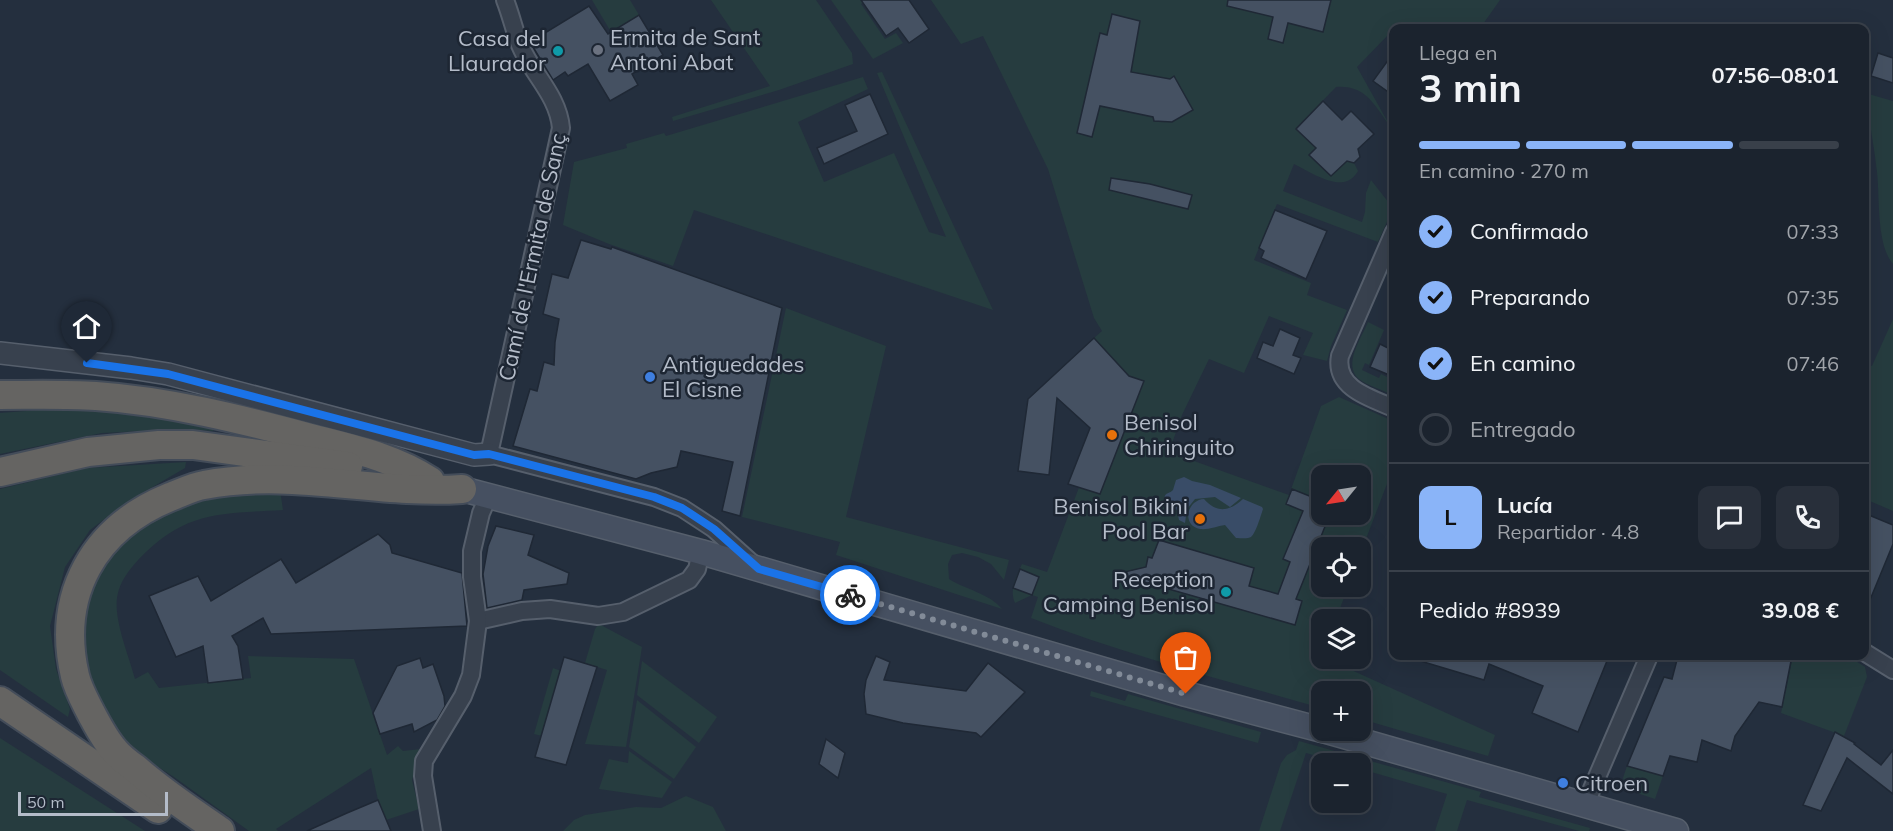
<!DOCTYPE html>
<html lang="es">
<head>
<meta charset="utf-8">
<style>
  :root { --surface:#1b232e; --page:#282f3a; --text:#f1f3f6; --muted:#a0a4aa; --line:#39404a; --accent:#8ab4f8 }
  body { margin:0; font-family:Mulish,sans-serif; background:var(--page); color:var(--text); height:100vh; display:flex; flex-direction:column; font-size:22px; white-space:nowrap }
  * { box-sizing:border-box; margin:0 }
  p { font-size:20px; color:var(--muted) }
  .icon { flex:none; width:33px; height:33px; fill:none; stroke:currentColor; stroke-width:2; stroke-linecap:round; stroke-linejoin:round }
  .map { position:relative; flex:1; overflow:hidden }
  .panel { position:absolute; left:1389px; top:24px; width:480px; height:636px; display:flex; flex-direction:column; background:var(--surface); border-radius:12px; box-shadow:0 6px 24px #0002,0 0 0 2px var(--line) }
  .panel>* { flex:none }
  .needle { width:39px; rotate:240deg }
  .tools { position:absolute; left:1311px; top:465px; display:grid; gap:12px }
  .tools a { display:grid; place-items:center; width:60px; height:60px; border-radius:12px; background:var(--surface); box-shadow:0 6px 24px #0002,0 0 0 2px var(--line); font-size:30px }
  .scale { position:absolute; left:18px; bottom:15px; width:150px; box-sizing:border-box; padding-left:6px; border:3px solid #b4bcc9; border-top:0; font-size:16px; line-height:21px; white-space:nowrap; color:#b4bcc9; -webkit-text-stroke:4px #1d2633; paint-order:stroke }
  .pin { position:absolute; display:grid; place-items:center; width:51px; height:51px; color:#fff; margin:-62px -26px; border-radius:50% 50% 50% 0; rotate:-45deg; box-shadow:0 0 6px #0007 }
  .pin .icon { rotate:45deg }
  .courier { position:absolute; display:grid; place-items:center; width:60px; height:60px; margin:-30px; border:4px solid #1a73e8; border-radius:50%; background:#fff; color:#222; box-shadow:0 2px 8px #0007 }
  .summary em { font-style:normal; font-weight:700 }
  .summary div { display:flex; flex-direction:column-reverse }
  .summary { display:flex; align-items:center; justify-content:space-between; height:102px; padding:0 30px }
  h1 { font-size:39px; font-weight:700; line-height:45px }
  .bar { display:grid; grid-template-columns:repeat(4,1fr); gap:9px 6px; align-content:center; height:72px; padding:0 30px }
  .bar i { height:8px; border-radius:4px; background:var(--line) }
  .bar .selected { background:var(--accent) }
  .bar p { grid-column:span 4 }
  .line { display:flex; align-items:center; gap:15px; padding:0 30px; border-top:2px solid var(--line) }
  .line div { flex:1 }
  .round { display:grid; place-items:center; flex:none; width:63px; height:63px; border-radius:12px; background:var(--page) }
  ol { padding:0 30px; list-style:none }
  li { display:flex; align-items:center; gap:18px; height:66px }
  li p { margin-inline-start:auto }
  li .icon { padding:6px; border-radius:50%; background:var(--accent); color:#111; stroke-width:4 }
  li:last-child { color:var(--muted) }
  li i { width:33px; height:33px; border:3px solid var(--line); border-radius:50% }
  .map>svg:first-child { display:block }
</style>
</head>
<body>
<div class="map">
<svg width="1893" height="831" viewBox="0 0 1893 831">
  <rect width="100%" height="100%" fill="#242f3e"/>
  <g fill="#263c3f" fill-rule="evenodd">
    <path d="M592 0H630L639 15 611 32Z"/>
    <path d="M711 0H816L852 53 853 64 779 90 673 121 672 117 770 86Z"/>
    <path d="M831 0H866L861 4 885 39 896 33 903 43 873 59Z"/>
    <path d="M931 0H1500L1483 24V28H1451L1442 22 1437 28H1394L1393 38 1389 34 1357 67 1390 126C1374 105 1366 85 1336 87L1296 128 1316 148 1309 155 1330 176 1345 161 1354 163 1358 171C1344 196 1313 173 1294 164L1283 191 1362 222 1365 212 1366 193 1371 180 1393 208 1378 242 1277 204 1254 260 1311 283 1307 295 1347 310 1331 346 1327 361 1303 355 1313 333 1269 316 1244 373 1209 359 1182 415 1169 452 1289 495 1321 406 1339 397 1393 421V468L1361 552 1360 548H1322V586L1348 587 1336 619 1322 620V658L1327 659 1495 735 1488 756 1361 719 1360 692H1322L1321 708C1224 680 1126 655 1031 618L1038 597 1032 595 1015 603C1009 590 1016 576 1022 564L1047 572 1092 453 1082 448 1095 429 1123 370 1094 338 1102 331 1094 318 1048 169 983 36 961 44ZM1322 476H1360V514H1322Z"/>
    <path d="M882 72 993 310 694 210 673 266 609 244 563 225 574 162 627 148 626 144 664 133 666 136 863 77 868 89 798 122 824 182 894 153 929 232 946 237 877 73Z"/>
    <path d="M1865 93 1893 101V264C1876 244 1880 198 1877 172 1874 146 1869 119 1865 93Z"/>
    <path d="M786 308 886 346 846 517 1009 560 1004 580 991 564 978 557 962 553 952 555 948 564 949 579C966 590 989 593 1002 609L836 555 840 542 742 517Z"/>
    <path d="M1893 319V511L1865 499 1864 363 1872 366Z"/>
    <path d="M1368 322 1384 330 1369 365 1365 363 1362 370 1379 378 1381 374 1393 380V395C1383 390 1368 386 1359 379 1342 365 1362 337 1368 322Z"/>
    <path d="M51 409 127 412 214 425 213 431 184 429 102 433 0 454V413Z"/>
    <path d="M186 462 185 468 127 502 90 530 65 567 50 626 56 669 70 709 68 717 0 670V489L87 468Z"/>
    <path d="M280 490 283 510C221 514 186 510 139 559 129 570 119 582 117 598 114 621 129 656 135 679L148 672 159 688 251 678 248 656 354 659 387 755 398 746 403 751 421 749 412 780 419 809 386 820 378 800 371 768 276 829 278 831H249L174 777 133 751 114 728 93 693 80 636 88 590 102 559 127 534 192 498Z"/>
    <path d="M599 624 642 647 626 747 585 744 607 670 585 663 595 629Z"/>
    <path d="M1793 656H1848L1865 667 1867 677 1844 736 1781 713Z"/>
    <path d="M642 661 717 717 699 743 637 695Z"/>
    <path d="M553 668 561 671 542 736 534 734Z"/>
    <path d="M1091 691 1125 701 1128 694 1261 732 1258 743 1090 696Z"/>
    <path d="M637 700 696 747 674 779 629 747Z"/>
    <path d="M0 738 145 831H0Z"/>
    <path d="M1299 741 1481 792 1479 797 1590 828 1589 831H1579L1467 800 1457 831H1435L1447 794 1361 769 1360 764 1341 763 1306 753 1280 831H1259L1281 763 1287 755 1296 750Z"/>
    <path d="M629 751 672 782 662 798 599 789 609 759 628 763Z"/>
    <path d="M1627 766 1663 776 1655 799 1628 790 1623 778Z"/>
    <path d="M686 796 713 807 726 831H563L574 820 585 815 636 807 661 808Z"/>
  </g>
  <g fill="#394c67">
    <path d="M1184 477 1192 481 1210 485 1241 498 1230 507 1215 497 1195 499 1187 509 1185 523 1179 520 1177 510 1165 500C1163 492 1170 494 1173 490L1176 480Z"/>
    <path d="M1204 499C1217 514 1230 511 1243 499L1262 507 1263 509C1261 515 1256 533 1251 537 1248 539 1240 538 1236 538L1225 525C1217 526 1209 530 1200 529 1181 525 1187 500 1204 499Z"/>
  </g>
  <g fill="#455162" stroke="#1f2835" stroke-width="1.5">
    <path d="M861 0H909L929 29 909 43 898 28 886 36Z"/>
    <path d="M1228 0H1331L1323 32 1288 23 1283 43 1268 39 1273 17 1227 6Z"/>
    <path d="M589 6 608 34 639 15 663 55 632 74 638 85 610 101 588 64 568 76 565 72 553 80 530 42Z"/>
    <path d="M1112 14 1140 21 1131 72 1170 79 1174 76 1193 110 1172 122 1154 121 1153 117 1100 106 1092 137 1077 133 1100 33 1107 35Z"/>
    <path d="M1394 52V96L1373 81Z"/>
    <path d="M1878 53 1893 58V83L1871 76Z"/>
    <path d="M870 94 888 134 824 164 817 148 857 131 845 105Z"/>
    <path d="M1323 101 1342 120 1351 111 1374 134 1358 149 1360 157 1354 163 1347 161 1331 176 1309 155 1316 148 1296 129Z"/>
    <path d="M1111 178 1150 184 1192 195 1188 209 1109 190Z"/>
    <path d="M1275 210 1327 231 1306 279 1261 258 1264 251 1259 248Z"/>
    <path d="M581 240 611 249 612 247 782 308 740 516 722 511 733 462 681 451 677 467 651 473 636 479 513 446 530 389 537 391 544 362 554 365 555 342 559 319 543 314 552 274 568 278Z"/>
    <path d="M1280 329 1300 338 1293 355 1301 358 1294 374 1257 358 1263 342 1273 346Z"/>
    <path d="M1094 338 1129 376 1144 381 1100 494 1068 484 1090 428 1057 398 1049 475 1018 471 1028 399Z"/>
    <path d="M1380 344 1394 351V377L1370 367Z"/>
    <path d="M1292 489 1322 501V514H1330L1296 599 1302 601 1295 625 1116 574 1146 567 1148 557 1152 558 1159 540 1254 568 1249 586 1278 594 1290 562 1283 559 1303 511 1286 504Z"/>
    <path d="M1864 513 1893 525V544L1865 612Z"/>
    <path d="M496 526 534 535 528 555 569 573 567 584 524 590 522 600 487 608 483 574 488 546Z"/>
    <path d="M378 534 390 545 392 553 462 573 467 626 271 634 263 618 232 636 238 646 243 679 208 683 203 646 176 657 149 596 198 576 211 601 281 559 296 583Z"/>
    <path d="M1020 569 1039 577 1032 595 1013 588Z"/>
    <path d="M876 656 890 662 884 680 966 691 988 663 1025 692 981 737 976 733 903 723 866 714 864 694 866 680Z"/>
    <path d="M1417 656H1609L1578 732 1532 713 1543 686 1489 664 1484 680 1417 660Z"/>
    <path d="M1678 656H1792L1782 707 1759 702 1735 736 1731 751 1702 740 1697 762 1670 756 1663 776 1627 766 1664 677 1672 679Z"/>
    <path d="M564 657 597 667 566 765 535 757Z"/>
    <path d="M420 658 423 668 433 664 444 696 445 706 437 720 414 732 412 724 380 734 373 713 397 666Z"/>
    <path d="M1835 732 1855 743 1854 744 1881 765 1893 750V794L1847 758 1821 811 1803 805Z"/>
    <path d="M826 739 845 753 838 778 819 764Z"/>
    <path d="M378 800 391 831H307L347 813Z"/>
  </g>
  <g fill="none" stroke-linecap="round" stroke-linejoin="round">
    <g stroke="#565f6c" stroke-width="20">
      <g id="minor">
        <path d="M505 0C511 15 514 30 520 45 532 74 558 95 561 128L489 454 654 497 682 508 714 529 753 564"/>
        <path d="M1394 232 1340 356C1334 388 1370 398 1394 408"/>
        <path d="M478 621 522 611 550 609 598 616 623 612 689 580 697 569 701 552"/>
        <path d="M1864 652 1893 670"/>
        <path d="M1585 805 1649 656"/>
        <path d="M432 831 423 776 424 761 463 696 471 675 478 621 472 577V551L481 513 489 495"/>
      </g>
    </g>
    <g stroke="#565f6c" stroke-width="24">
      <path id="tertiary" d="M0 353 131 368 168 374 474 455 489 454"/>
    </g>
    <g stroke="#565f6c" stroke-width="27">
      <g id="secondary">
        <path d="M462 489 701 552 1186 694 1322 730"/>
        <path d="M1323 730 1676 831"/>
      </g>
    </g>
    <g stroke="#434c59" stroke-width="32">
      <g id="trunk">
        <path d="M0 395C32 395 64 394 96 396 168 401 241 419 311 438 353 449 393 457 430 481"/>
        <path d="M0 472 88 452 159 445H193L348 466"/>
        <path d="M0 701 158 809"/>
        <path d="M220 831C191 811 162 792 136 769 129 764 121 758 115 751 105 740 98 726 91 713 85 701 78 689 75 676 56 594 94 528 170 497 181 493 192 487 204 485 292 468 376 495 462 489"/>
      </g>
    </g>
    <use href="#minor" stroke="#38414e" stroke-width="16"/>
    <use href="#tertiary" stroke="#38414e" stroke-width="21"/>
    <use href="#secondary" stroke="#465061" stroke-width="24"/>
    <use href="#trunk" stroke="#656462" stroke-width="28"/>
  </g>
  <g fill="none" stroke-linecap="round" stroke-linejoin="round">
    <path stroke="#828b98" stroke-width="6" stroke-dasharray="0 10.8" d="M850 595 1186 694"/>
    <path stroke="#1a73e8" stroke-width="8" d="M87 363 168 374 474 455 489 454 654 497 682 508 714 529 759 569 850 595"/>
  </g>
  <circle fill="#6b7280" stroke="#1d2633" stroke-width="2" cx="598" cy="50" r="6"/>
  <g fill="#0f9aa8" stroke="#1d2633" stroke-width="2">
    <circle cx="558" cy="51" r="6"/>
    <circle cx="1226" cy="592" r="6"/>
  </g>
  <g fill="#3f7fe0" stroke="#1d2633" stroke-width="2">
    <circle cx="650" cy="377" r="6"/>
    <circle cx="1563" cy="783" r="6"/>
  </g>
  <g fill="#e8710a" stroke="#1d2633" stroke-width="2">
    <circle cx="1112" cy="435" r="6"/>
    <circle cx="1200" cy="519" r="6"/>
  </g>
  <g text-anchor="middle" dominant-baseline="central" stroke-width="5" stroke-linejoin="round" paint-order="stroke">
    <g font-size="22" fill="#b4bcc9" stroke="#1d2633" text-anchor="start">
      <text x="610" y="37">Ermita de Sant<tspan x="610" dy="25">Antoni Abat</tspan></text>
      <text x="546" y="38" text-anchor="end">Casa del<tspan x="546" dy="25">Llaurador</tspan></text>
      <text x="662" y="364">Antiguedades<tspan x="662" dy="25">El Cisne</tspan></text>
      <text x="1124" y="422">Benisol<tspan x="1124" dy="25">Chiringuito</tspan></text>
      <text x="1188" y="506" text-anchor="end">Benisol Bikini<tspan x="1188" dy="25">Pool Bar</tspan></text>
      <text x="1214" y="579" text-anchor="end">Reception<tspan x="1214" dy="25">Camping Benisol</tspan></text>
      <text x="1575" y="783">Citroen</text>
    </g>
    <g font-size="22" fill="#b4bcc9" stroke="#1d2633">
      <text transform="translate(532 257) rotate(-78)">Camí de l'Ermita de Sanç</text>
    </g>
  </g>
</svg>
<div class="tools">
<a><svg class="needle" viewBox="-14 -14 28 28"><path d="M0-13l5 13h-10z" fill="#e53935"/><path d="M0 13l5-13h-10z" fill="#a0a4aa"/></svg></a>
<a><svg class="icon" aria-label="locate" viewBox="0 0 24 24"><circle cx="12" cy="12" r="6"/><path d="M12 2v4M12 18v4M2 12h4M18 12h4"/></svg></a>
<a><svg class="icon" aria-label="layers" viewBox="0 0 24 24"><path d="M12 4l9 5-9 5-9-5zM3 14l9 5 9-5"/></svg></a>
<a>+</a>
<a>−</a>
</div>
<div class="scale">50 m</div>
<div class="pin" style="left:1186px;top:694px;background:#ea580c"><svg class="icon" aria-label="bag" viewBox="0 0 24 24"><path d="M5 8h14l-1 12H6zM9 8a3 3 0 0 1 6 0"/></svg></div>
<div class="pin" style="left:87px;top:363px;background:#1f2937"><svg class="icon" aria-label="home" viewBox="0 0 24 24"><path d="M3 11l9-7 9 7M6 9v11h12V9"/></svg></div>
<div class="courier" style="left:850px;top:595px"><svg class="icon" aria-label="bike" viewBox="0 0 24 24"><circle cx="6" cy="16" r="4"/><circle cx="18" cy="16" r="4"/><path d="M6 16l4-8h5l3 8M10 8l3 8H6M13 5h3"/></svg></div>
<section class="panel">
<div class="summary"><div><h1>3 min</h1><p>Llega en</p></div><em>07:56–08:01</em></div>
<div class="bar"><i class="selected"></i><i class="selected"></i><i class="selected"></i><i></i><p>En camino · 270 m</p></div>
<ol>
<li><svg class="icon" aria-label="check" viewBox="0 0 24 24"><path d="M5 12l5 5 9-10"/></svg>Confirmado<p>07:33</p></li>
<li><svg class="icon" aria-label="check" viewBox="0 0 24 24"><path d="M5 12l5 5 9-10"/></svg>Preparando<p>07:35</p></li>
<li><svg class="icon" aria-label="check" viewBox="0 0 24 24"><path d="M5 12l5 5 9-10"/></svg>En camino<p>07:46</p></li>
<li><i></i>Entregado</li>
</ol>
<div class="line" style="height:108px"><b class="round" style="background:var(--accent);color:#111">L</b><div><b>Lucía</b><p>Repartidor · 4.8</p></div><a class="round"><svg class="icon" aria-label="chat" viewBox="0 0 24 24"><path d="M4 5h16v11H9l-5 4z"/></svg></a><a class="round"><svg class="icon" aria-label="phone" viewBox="0 0 24 24"><path d="M5 4h4l2 5-3 2q2 4 5 5l2-3 5 2v4C11 20 4 13 5 4z"/></svg></a></div>
<div class="line" style="height:78px"><div>Pedido #8939</div><b>39.08 €</b></div>
</section>
</div>
</body>
</html>
